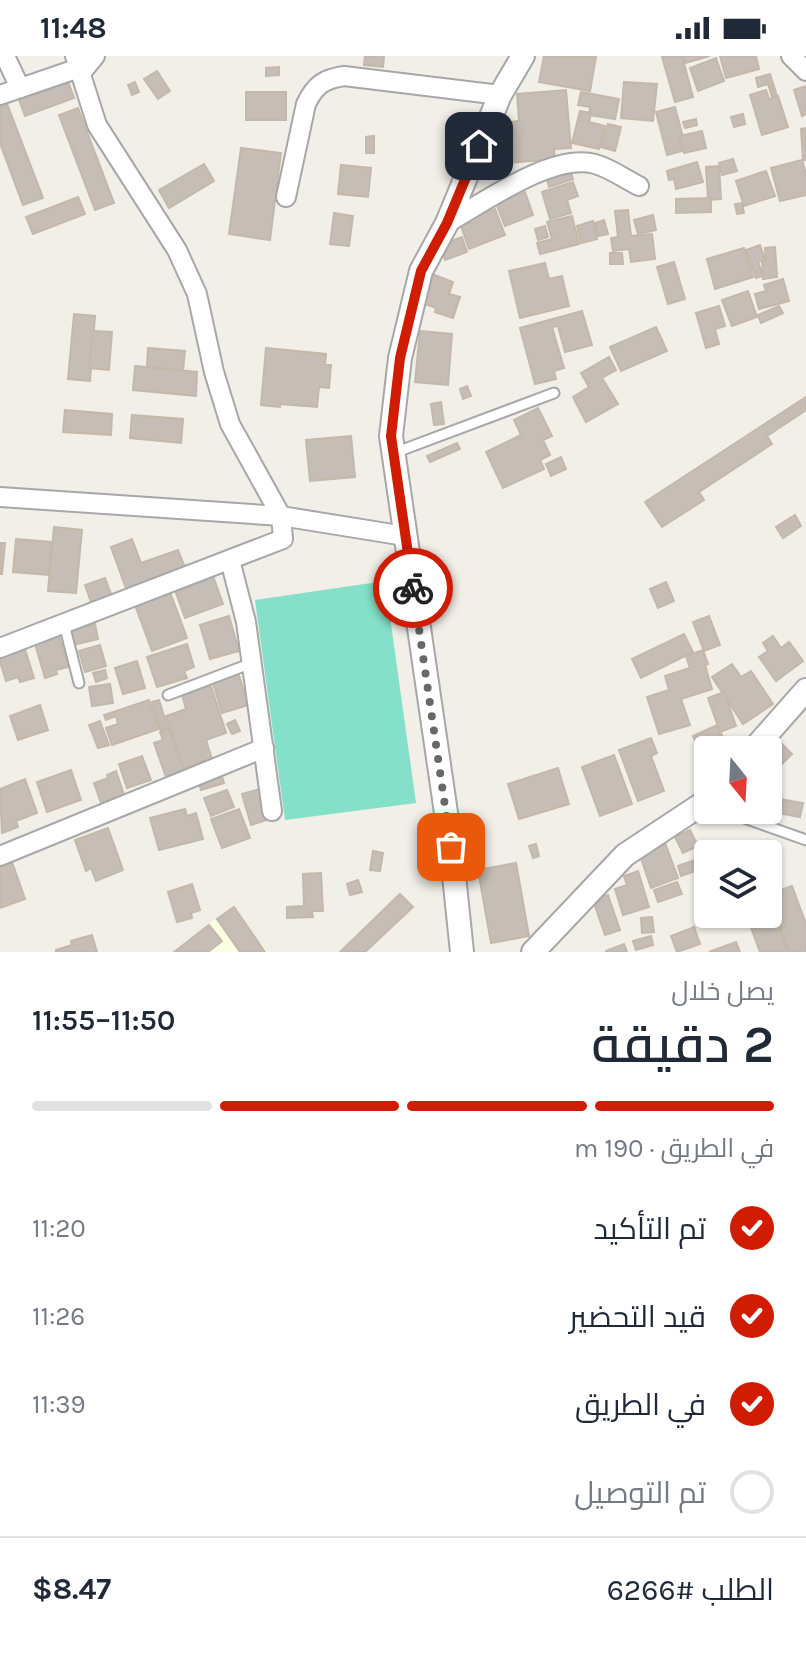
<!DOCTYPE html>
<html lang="ar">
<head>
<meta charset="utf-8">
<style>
  :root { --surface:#fff; --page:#f6f6f7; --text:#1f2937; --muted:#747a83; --line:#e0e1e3; --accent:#d01c00 }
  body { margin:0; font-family:Karla,Cairo,sans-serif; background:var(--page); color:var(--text); direction:rtl; height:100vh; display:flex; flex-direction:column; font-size:30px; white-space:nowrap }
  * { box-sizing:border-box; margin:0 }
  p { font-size:26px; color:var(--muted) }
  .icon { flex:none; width:44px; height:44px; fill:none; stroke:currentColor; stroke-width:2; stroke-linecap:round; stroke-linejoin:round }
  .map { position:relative; height:896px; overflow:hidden; direction:ltr }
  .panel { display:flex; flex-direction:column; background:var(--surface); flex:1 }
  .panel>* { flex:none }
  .needle { width:52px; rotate:162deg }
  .controls { position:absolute; left:694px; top:680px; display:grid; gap:16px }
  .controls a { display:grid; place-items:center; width:88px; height:88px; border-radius:8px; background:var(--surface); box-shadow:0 2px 6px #0004; font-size:40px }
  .pin { position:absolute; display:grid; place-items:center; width:68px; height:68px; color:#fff; margin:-34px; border-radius:16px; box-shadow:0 4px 12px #0006 }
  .courier { position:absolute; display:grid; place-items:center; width:80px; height:80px; margin:-40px; border:6px solid #d01c00; border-radius:50%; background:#fff; color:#222; box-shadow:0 2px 10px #0007 }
  .overview em { font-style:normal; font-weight:600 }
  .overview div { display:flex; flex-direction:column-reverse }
  .overview { display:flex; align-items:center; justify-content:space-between; height:136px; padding:0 32px }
  h1 { font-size:52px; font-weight:600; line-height:60px }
  .bar { display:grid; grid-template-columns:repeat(4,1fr); gap:12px 8px; align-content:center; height:96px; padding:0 32px }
  .bar i { height:10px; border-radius:6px; background:var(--line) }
  .bar .selected { background:var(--accent) }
  .bar p { grid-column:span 4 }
  .line { display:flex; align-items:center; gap:20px; padding:0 32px; border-top:2px solid var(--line) }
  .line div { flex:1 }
  ol { padding:0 32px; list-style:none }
  li { display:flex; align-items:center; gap:24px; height:88px }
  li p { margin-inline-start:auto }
  li .icon { padding:8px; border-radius:50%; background:var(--accent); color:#fff; stroke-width:4 }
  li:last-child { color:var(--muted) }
  li i { width:44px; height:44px; border:4px solid var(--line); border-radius:50% }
  .status { display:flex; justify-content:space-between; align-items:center; height:56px; padding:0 40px; background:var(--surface); direction:ltr }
  .status svg { height:22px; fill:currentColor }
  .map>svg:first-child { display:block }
</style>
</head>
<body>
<div class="status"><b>11:48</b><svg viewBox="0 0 49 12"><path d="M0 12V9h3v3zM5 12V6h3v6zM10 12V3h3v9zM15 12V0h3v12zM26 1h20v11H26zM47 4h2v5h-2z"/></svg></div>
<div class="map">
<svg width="806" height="896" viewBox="0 0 806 896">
  <rect width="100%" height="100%" fill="#f1efe7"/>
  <path fill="#fbffe1" d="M231 852 268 896H172Z"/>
  <path fill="#85e0c9" d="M385 525 416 747 285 764 255 544Z"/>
  <g fill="#c6beb6" stroke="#c3b8a9" stroke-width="2">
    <path d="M365 0H384L383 11 364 9Z"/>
    <path d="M544 0 596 1 590 35 539 26Z"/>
    <path d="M682 0 693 41 675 46 662 1Z"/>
    <path d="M683 0H710L685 7Z"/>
    <path d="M720 0H756L759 13 726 22Z"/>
    <path d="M716 2 724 25 698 35 690 12Z"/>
    <path d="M279 11V19L266 20V12Z"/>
    <path d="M157 15 170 35 158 43 144 23Z"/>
    <path d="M770 18 777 40 772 41 768 28 758 31 756 22Z"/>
    <path d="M67 23 74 42 25 60 18 41Z"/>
    <path d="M135 26 139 36 132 39 128 29Z"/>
    <path d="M624 26 657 28 653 65 621 62Z"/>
    <path d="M806 30V58L802 60 794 34Z"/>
    <path d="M566 34 571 92 554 93 555 103 508 107 504 67 519 65 517 38Z"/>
    <path d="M766 34 769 43 778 40 788 71 762 79 750 39Z"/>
    <rect x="246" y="36" width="40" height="28"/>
    <path d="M581 36 619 43 615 63 589 59 590 51 578 49Z"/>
    <path d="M6 45 43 142 23 149 0 87V47Z"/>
    <path d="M675 51 683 81 679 83 682 95 667 99 656 56Z"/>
    <path d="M78 52 114 147 95 154 59 59Z"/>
    <path d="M580 55 591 57 589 66 605 70 599 93 572 87Z"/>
    <path d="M743 58 745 68 734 71 731 61Z"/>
    <path d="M696 63 697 69 685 72 683 66Z"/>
    <path d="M608 68 621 71 615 95 601 91Z"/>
    <path d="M806 72V104H803L801 73Z"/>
    <path d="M702 75 706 92 684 97 680 80Z"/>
    <path d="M374 80V97H366V81Z"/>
    <path d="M241 92 281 97 270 184 229 178Z"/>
    <path d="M733 103 737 115 722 119 719 107Z"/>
    <path d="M802 104 806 118V139L780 145 771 112Z"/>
    <path d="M697 106 703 126 676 133 674 123 669 124 667 115Z"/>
    <path d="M204 108 214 125 169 152 159 134Z"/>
    <path d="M341 109 371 112 368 141 338 138Z"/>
    <path d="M569 110 573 123 549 131 545 117Z"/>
    <path d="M719 110 721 143 708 144 706 111Z"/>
    <path d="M766 115 775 140 744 150 736 125Z"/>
    <path d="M573 126 578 140 567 144 571 157 550 163 542 136Z"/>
    <path d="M525 136 533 159 505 170 496 147Z"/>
    <path d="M78 141 85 158 33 178 26 161Z"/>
    <path d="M711 142V156L676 157V143Z"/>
    <path d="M742 147 744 157 737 158 735 148Z"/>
    <path d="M495 153 505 179 469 193 461 170 470 167 469 162Z"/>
    <path d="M628 154 631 180 652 178 655 203 631 206 629 193 613 195 611 182 618 181 615 155Z"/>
    <path d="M334 157 353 160 349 190 330 188Z"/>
    <path d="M653 159 656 174 638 178 634 164Z"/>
    <path d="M572 160 579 188 540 198 537 187 552 183 547 166Z"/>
    <path d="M604 164 608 178 598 180 595 167Z"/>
    <path d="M593 165 597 183 581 187 577 170Z"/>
    <path d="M545 170 548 181 538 184 535 173Z"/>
    <path d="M462 181 467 196 445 204 440 189Z"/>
    <path d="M760 189 765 203 758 206 763 220 756 222 746 194Z"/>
    <path d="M775 191 777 221 763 223 762 205H766L765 192Z"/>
    <path d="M744 192 753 221 715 233 707 203Z"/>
    <path d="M610 197H622L623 208H610Z"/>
    <path d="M674 206 685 243 668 248 657 211Z"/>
    <path d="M545 207 549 223 562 220 569 250 520 262 509 215Z"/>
    <path d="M432 218 453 226 449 238 460 241 453 262 435 256 436 252 422 247Z"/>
    <path d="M783 223 789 245 759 253 755 238 766 235 764 229Z"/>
    <path d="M748 235 757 261 732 270 722 244Z"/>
    <path d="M719 250 725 270 715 273 719 288 706 292 696 257Z"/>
    <path d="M779 250 783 257 761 267 758 259Z"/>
    <path d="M582 255 592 289 565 296 558 270 552 271 564 312 554 315 556 323 535 328 520 272Z"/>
    <path d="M74 258 95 260 90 325 68 323Z"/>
    <path d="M656 271 667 295 621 315 610 291Z"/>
    <path d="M93 275 112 276 109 314 89 312Z"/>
    <path d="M420 275 452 278 448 329 415 326Z"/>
    <path d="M148 292 185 295 183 315 147 311Z"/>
    <path d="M266 292 326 298 325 309H331L329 332 319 331 317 351 280 348V351L261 349Z"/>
    <path d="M609 301 616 314 602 322 618 348 586 366 573 341 589 331 581 317Z"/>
    <path d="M135 310 197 316 196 340 133 334Z"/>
    <path d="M467 330 471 340 463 343 460 333Z"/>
    <path d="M806 341V354L767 380 772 388 699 436 704 444 662 471 645 446Z"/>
    <path d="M441 346 444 368 434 369 431 348Z"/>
    <path d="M538 352 552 380 543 384 550 399 540 404 544 413 503 432 486 396 521 379 514 364Z"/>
    <path d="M65 354 112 358 111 379 63 376Z"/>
    <path d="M132 359 183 363 181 387 130 382Z"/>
    <path d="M351 380 355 421 310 425 306 384Z"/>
    <path d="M457 387 460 393 430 406 427 400Z"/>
    <path d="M561 401 566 413 551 420 546 408Z"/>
    <path d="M795 459 801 470 783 482 776 471Z"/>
    <path d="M54 471 82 474 76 537 48 535Z"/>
    <path d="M16 483 51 486 49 519 13 516Z"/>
    <path d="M132 483 141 507 178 494 187 517 128 538 111 491Z"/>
    <path d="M0 487H5L2 518H0Z"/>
    <path d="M213 520 223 548 185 562 175 534Z"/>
    <path d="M105 522 112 541 92 549 85 529Z"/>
    <path d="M666 526 674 545 658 552 650 533Z"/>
    <path d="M170 536 187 582 152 595 135 549Z"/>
    <path d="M229 560 239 595 210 603 200 569Z"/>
    <path d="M709 560 720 589 704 595 693 566Z"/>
    <path d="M95 568 98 583 73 589 69 575Z"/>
    <path d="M684 578 693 596 641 622 632 603Z"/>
    <path d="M59 580 68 611 56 614 57 618 45 622 35 588Z"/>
    <path d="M773 580 781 592 789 586 803 605 776 625 759 601 768 595 763 587Z"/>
    <path d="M23 587 34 622 20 626 18 621 6 625 0 606V595Z"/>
    <path d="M187 588 194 611 184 615 187 622 157 631 147 601Z"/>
    <path d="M100 589 106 610 85 616 79 595Z"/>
    <path d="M703 594 708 608 705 609 712 633 681 643 690 669 659 678 647 641 669 634 665 620 690 612 686 600Z"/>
    <path d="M137 605 145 632 123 638 115 612Z"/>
    <path d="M732 608 741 621 751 615 773 648 743 668 712 621Z"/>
    <path d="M105 614 107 622 96 626 93 617Z"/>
    <path d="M238 616 248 649 222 657 212 624Z"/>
    <path d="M110 628 113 647 92 650 89 631Z"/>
    <path d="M211 630 226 677 206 684 212 703 183 712 166 660 186 653 182 639Z"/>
    <path d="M724 636 736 670 720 676 708 642Z"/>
    <path d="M149 644 159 673 112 689 106 672 118 668 116 660 106 664 104 659Z"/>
    <path d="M159 644 168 673 161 675 152 646Z"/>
    <path d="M40 649 48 674 18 684 10 660Z"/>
    <path d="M235 664 240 675 232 678 227 668Z"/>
    <path d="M100 665 109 689 98 692 89 669Z"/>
    <path d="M717 669 725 686 701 697 693 680Z"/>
    <path d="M169 673 184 714 166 721 154 687 163 684 160 676Z"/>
    <path d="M651 682 657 697 651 700 664 735 638 745 619 694Z"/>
    <path d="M777 683 792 698 768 722 767 694Z"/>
    <path d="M614 699 632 748 600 760 582 711Z"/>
    <path d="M142 700 151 724 127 732 119 708Z"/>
    <path d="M558 712 569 748 519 763 508 728Z"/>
    <path d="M71 714 81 744 47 756 37 726Z"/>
    <path d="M220 714 224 727 201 734 197 721Z"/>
    <path d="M116 715 124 739 101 747 94 727 108 722 107 719Z"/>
    <path d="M25 723 37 757 16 765 18 771 2 777 0 733Z"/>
    <path d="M260 733 269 763 251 769 242 738Z"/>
    <path d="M227 734 234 751 211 760 204 742Z"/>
    <path d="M768 741 803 747 800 761 762 754H768Z"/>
    <path d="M185 753 187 760 196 757 203 783 159 794 150 762Z"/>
    <path d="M239 753 250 782 222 792 211 763Z"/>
    <path d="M108 772 123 814 96 825 91 812 86 815 75 784Z"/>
    <path d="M690 774 698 790 683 797 675 781Z"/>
    <path d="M664 784 678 822 651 832 638 793Z"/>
    <path d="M536 788 539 800 533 802 529 790Z"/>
    <path d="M373 795 383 797 380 815 370 814Z"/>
    <path d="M704 801 707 811 681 820 678 810Z"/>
    <path d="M11 803 25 843 0 852V807Z"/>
    <path d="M516 807 529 880 491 887 478 814Z"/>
    <path d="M638 815 649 851 623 859 615 833 627 829 624 820Z"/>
    <path d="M321 817 323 855H312L313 861 287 862V851L304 850 303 818Z"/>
    <path d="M358 824 362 836 350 839 347 828Z"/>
    <path d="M677 826 682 838 658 846 654 834Z"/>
    <path d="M192 828 200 854 191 857 192 862 177 866 168 836Z"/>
    <path d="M792 830 806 868V896H789L769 838Z"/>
    <path d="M400 838 413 851 365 896H340Z"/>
    <path d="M608 839 620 874 605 879 593 844Z"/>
    <path d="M768 840 788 896H760L746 858H768Z"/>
    <path d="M234 851 265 896H240L217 863Z"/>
    <path d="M652 861 654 876 642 877 641 862Z"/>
    <path d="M209 869 222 885 208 896H174Z"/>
    <path d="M694 871 700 888 677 896 671 880Z"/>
    <path d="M92 879 97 896H56V894L72 889 71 885Z"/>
    <path d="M651 880 653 889 636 894 633 885Z"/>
    <path d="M736 886 740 896H709Z"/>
    <path d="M624 888 627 896H606V895Z"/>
  </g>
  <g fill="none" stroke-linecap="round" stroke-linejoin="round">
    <g stroke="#a7a7a7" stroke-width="13">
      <g id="service">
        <path d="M394 397 554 337"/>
        <path d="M64 568 79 627"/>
        <path d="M168 639 252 607"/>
        <path d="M722 754 806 784"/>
      </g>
    </g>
    <g stroke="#a7a7a7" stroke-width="22">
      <g id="minor">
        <path d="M5 0 20 32"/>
        <path d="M75 0 97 69 177 194 197 238 214 316 230 368 281 460 405 480"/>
        <path d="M791 0 806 15"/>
        <path d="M81 17 95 0"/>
        <path d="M0 39 79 12"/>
        <path d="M286 141 306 48C315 29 324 23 344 20L500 39"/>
        <path d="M447 167C483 147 553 96 595 108 610 112 625 123 639 130"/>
        <path d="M0 441 281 460 283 483 0 592"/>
        <path d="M230 504 246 566 272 755"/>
        <path d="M0 800 264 692"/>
      </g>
    </g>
    <g stroke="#a7a7a7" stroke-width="26">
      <g id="tertiary">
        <path d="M753 694 806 634"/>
        <path d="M462 896 451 791 391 380 400 302 421 215 447 167 500 39 523 0"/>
        <path d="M533 896 625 799 708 744"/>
      </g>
    </g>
    <use href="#service" stroke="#fff" stroke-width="9"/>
    <use href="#minor" stroke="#fff" stroke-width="18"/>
    <use href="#tertiary" stroke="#fff" stroke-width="22"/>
  </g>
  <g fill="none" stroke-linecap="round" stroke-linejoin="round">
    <path stroke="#696866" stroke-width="8" stroke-dasharray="0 14.4" d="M413 532 451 791"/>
    <path stroke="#d01c00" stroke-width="10" d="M413 532 391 380 400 302 421 215 447 167 479 90"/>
  </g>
</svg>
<div class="controls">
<a><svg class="needle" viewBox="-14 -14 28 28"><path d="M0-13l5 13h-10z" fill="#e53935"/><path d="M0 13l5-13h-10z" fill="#747a83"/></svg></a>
<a><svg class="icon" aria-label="layers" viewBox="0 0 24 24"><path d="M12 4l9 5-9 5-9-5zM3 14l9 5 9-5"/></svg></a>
</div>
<div class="pin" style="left:451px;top:791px;background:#ea580c"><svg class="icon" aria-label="bag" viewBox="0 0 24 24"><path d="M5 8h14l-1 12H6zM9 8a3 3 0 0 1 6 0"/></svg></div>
<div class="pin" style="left:479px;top:90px;background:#1f2937"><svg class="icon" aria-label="home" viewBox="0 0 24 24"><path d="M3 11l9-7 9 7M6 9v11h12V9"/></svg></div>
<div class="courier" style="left:413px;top:532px"><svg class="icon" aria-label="bike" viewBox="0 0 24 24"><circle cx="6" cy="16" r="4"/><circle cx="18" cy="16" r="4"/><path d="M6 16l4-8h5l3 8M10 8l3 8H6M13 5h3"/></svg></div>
</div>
<section class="panel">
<div class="overview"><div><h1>2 دقيقة</h1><p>يصل خلال</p></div><em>11:50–11:55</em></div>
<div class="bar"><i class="selected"></i><i class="selected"></i><i class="selected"></i><i></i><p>في الطريق · 190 m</p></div>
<ol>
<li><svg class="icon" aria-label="check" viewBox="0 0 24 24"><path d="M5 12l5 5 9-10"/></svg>تم التأكيد<p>11:20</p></li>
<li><svg class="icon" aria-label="check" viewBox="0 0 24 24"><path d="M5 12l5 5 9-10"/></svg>قيد التحضير<p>11:26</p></li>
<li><svg class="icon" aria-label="check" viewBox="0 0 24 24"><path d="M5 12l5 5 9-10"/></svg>في الطريق<p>11:39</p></li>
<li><i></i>تم التوصيل</li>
</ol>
<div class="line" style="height:104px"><div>الطلب #6266</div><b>$8.47</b></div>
</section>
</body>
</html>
